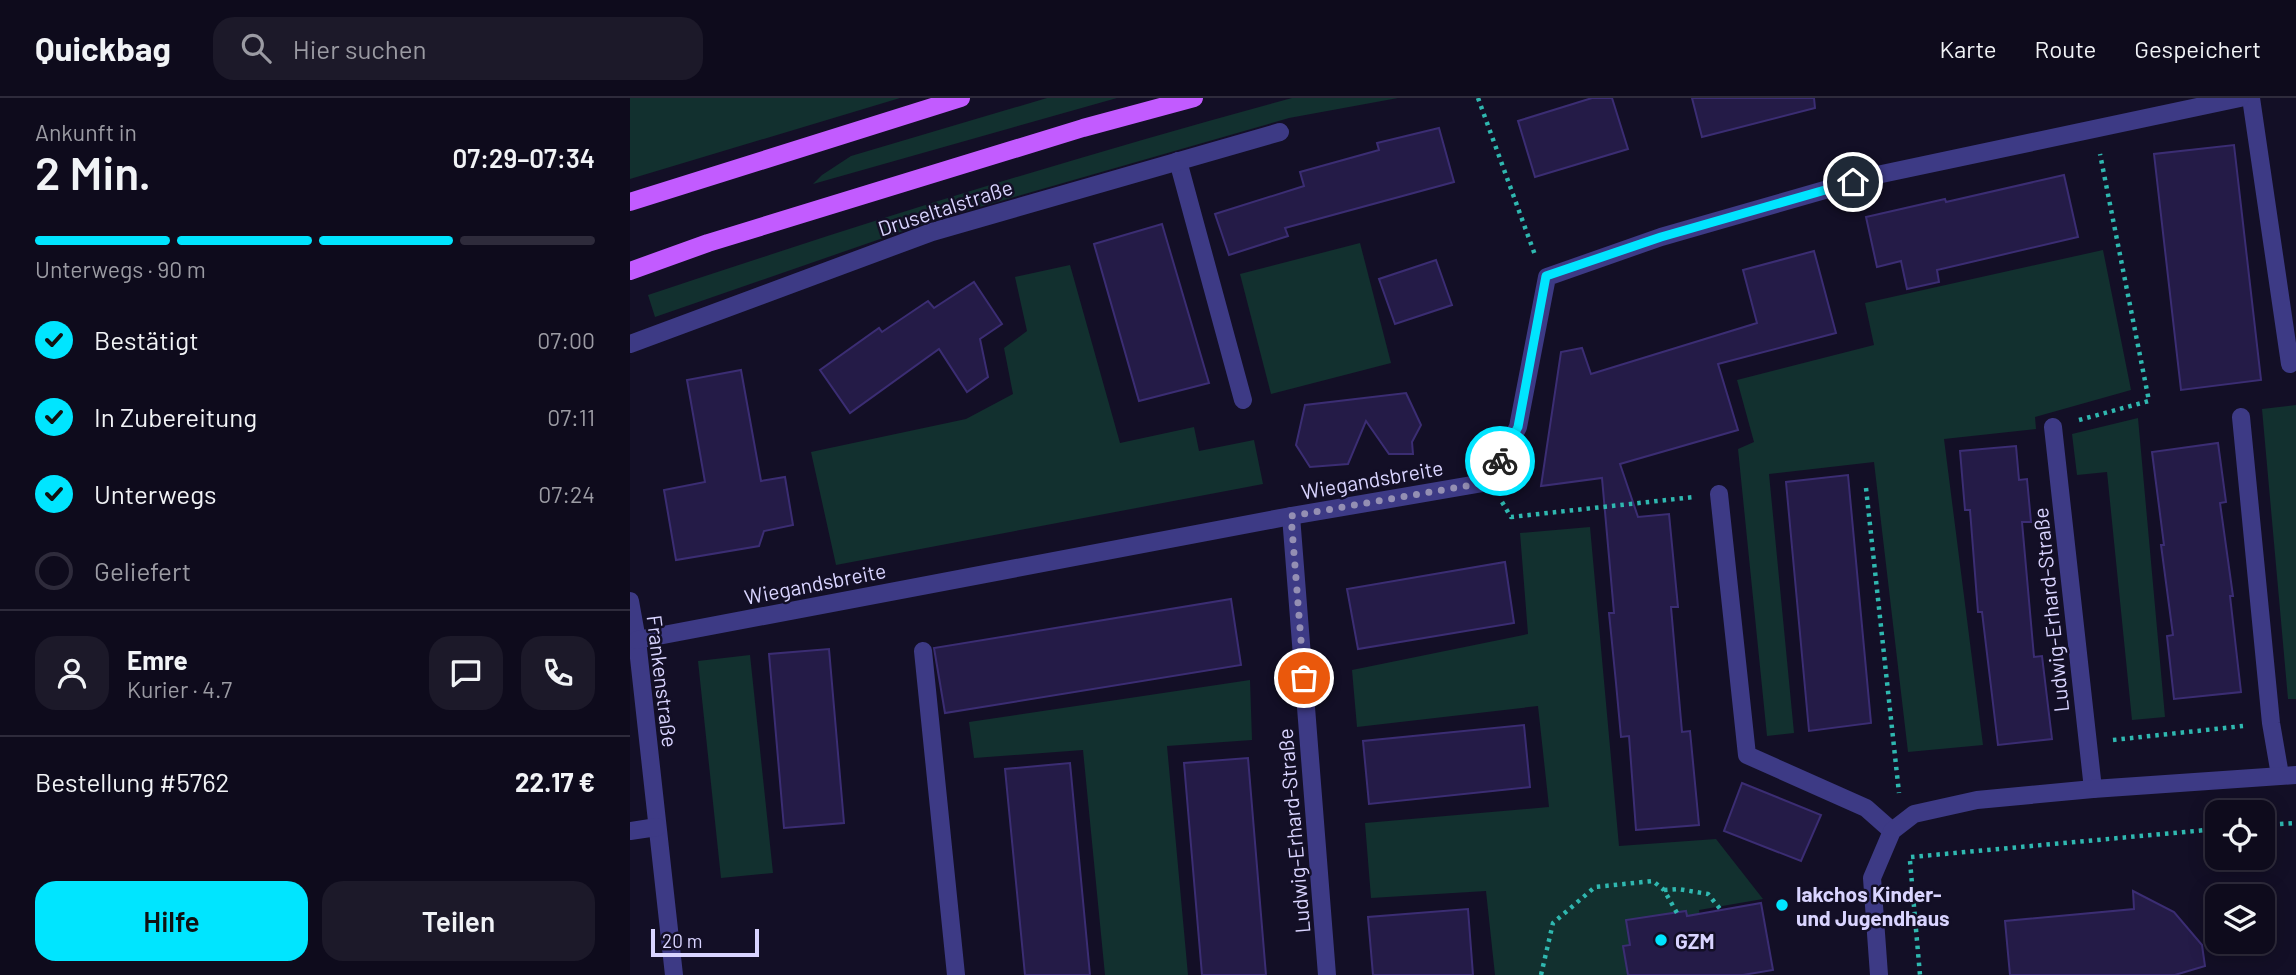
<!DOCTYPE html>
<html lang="de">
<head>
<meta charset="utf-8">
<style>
  :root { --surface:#0e0b1c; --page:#1c1929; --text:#f1f3f6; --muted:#9b9ba3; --line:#2e2b3b; --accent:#00e5ff }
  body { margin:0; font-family:Barlow,sans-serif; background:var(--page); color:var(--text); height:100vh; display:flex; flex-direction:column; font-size:26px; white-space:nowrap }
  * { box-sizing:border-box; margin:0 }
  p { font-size:23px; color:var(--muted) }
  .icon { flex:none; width:38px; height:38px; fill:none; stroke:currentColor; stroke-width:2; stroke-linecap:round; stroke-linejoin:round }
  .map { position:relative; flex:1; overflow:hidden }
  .sheet { display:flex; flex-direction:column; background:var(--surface); width:630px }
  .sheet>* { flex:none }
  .controls { position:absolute; left:1575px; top:702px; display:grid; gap:14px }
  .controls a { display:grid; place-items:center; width:70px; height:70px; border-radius:14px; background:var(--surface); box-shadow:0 4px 18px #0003,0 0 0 2px var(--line); font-size:35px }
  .scale { position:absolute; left:21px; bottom:18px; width:108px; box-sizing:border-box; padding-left:7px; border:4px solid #d9d4ff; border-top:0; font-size:19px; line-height:24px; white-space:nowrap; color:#d9d4ff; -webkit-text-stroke:5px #130f26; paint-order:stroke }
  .pin { position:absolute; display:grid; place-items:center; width:60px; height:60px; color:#fff; margin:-30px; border:4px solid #fff; border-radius:50%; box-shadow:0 2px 7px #0007 }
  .courier { position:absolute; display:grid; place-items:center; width:70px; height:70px; margin:-35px; border:5px solid #00e5ff; border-radius:50%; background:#fff; color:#222; box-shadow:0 2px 9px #0007 }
  .summary em { font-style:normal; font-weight:600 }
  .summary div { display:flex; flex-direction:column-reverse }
  .summary { display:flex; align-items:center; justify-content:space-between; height:119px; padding:0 35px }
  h1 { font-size:46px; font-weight:600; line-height:52px }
  .bar { display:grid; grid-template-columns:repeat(4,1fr); gap:10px 7px; align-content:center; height:84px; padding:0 35px }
  .bar i { height:9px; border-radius:5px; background:var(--line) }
  .bar .selected { background:var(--accent) }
  .bar p { grid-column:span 4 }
  .line { display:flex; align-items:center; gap:18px; padding:0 35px; border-top:2px solid var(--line) }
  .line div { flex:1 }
  .round { display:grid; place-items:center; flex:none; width:74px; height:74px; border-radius:21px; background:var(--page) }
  ol { padding:0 35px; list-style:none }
  li { display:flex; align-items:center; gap:21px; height:77px }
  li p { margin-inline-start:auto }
  li .icon { padding:7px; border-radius:50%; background:var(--accent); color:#111; stroke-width:4 }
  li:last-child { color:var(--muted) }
  li i { width:38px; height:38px; border:4px solid var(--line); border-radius:50% }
  .action { display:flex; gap:14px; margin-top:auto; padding:14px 35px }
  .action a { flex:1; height:80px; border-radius:21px; background:var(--accent); color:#111; font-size:28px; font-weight:600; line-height:80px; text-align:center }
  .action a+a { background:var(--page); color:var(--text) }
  header { display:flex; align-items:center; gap:42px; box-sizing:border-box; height:98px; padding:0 35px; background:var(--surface); border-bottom:2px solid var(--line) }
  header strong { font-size:33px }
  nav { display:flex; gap:38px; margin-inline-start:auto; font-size:24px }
  .search { width:490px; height:63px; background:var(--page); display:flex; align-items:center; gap:18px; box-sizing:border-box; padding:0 24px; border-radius:21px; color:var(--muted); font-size:26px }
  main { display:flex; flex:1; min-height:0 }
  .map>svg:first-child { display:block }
</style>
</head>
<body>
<header>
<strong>Quickbag</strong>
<div class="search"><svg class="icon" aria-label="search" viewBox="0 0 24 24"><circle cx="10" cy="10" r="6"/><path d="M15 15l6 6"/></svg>Hier suchen</div>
<nav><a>Karte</a><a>Route</a><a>Gespeichert</a></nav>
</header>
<main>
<section class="sheet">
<div class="summary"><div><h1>2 Min.</h1><p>Ankunft in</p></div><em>07:29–07:34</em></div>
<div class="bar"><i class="selected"></i><i class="selected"></i><i class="selected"></i><i></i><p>Unterwegs · 90 m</p></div>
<ol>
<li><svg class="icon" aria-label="check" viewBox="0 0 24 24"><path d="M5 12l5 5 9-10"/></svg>Bestätigt<p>07:00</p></li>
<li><svg class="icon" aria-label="check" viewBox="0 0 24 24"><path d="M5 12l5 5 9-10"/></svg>In Zubereitung<p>07:11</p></li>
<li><svg class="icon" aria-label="check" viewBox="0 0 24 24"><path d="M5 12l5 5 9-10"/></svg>Unterwegs<p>07:24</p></li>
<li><i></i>Geliefert</li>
</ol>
<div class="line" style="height:126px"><a class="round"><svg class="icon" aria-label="person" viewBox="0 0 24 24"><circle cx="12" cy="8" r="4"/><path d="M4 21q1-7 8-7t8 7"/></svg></a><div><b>Emre</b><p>Kurier · 4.7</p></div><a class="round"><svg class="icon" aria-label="chat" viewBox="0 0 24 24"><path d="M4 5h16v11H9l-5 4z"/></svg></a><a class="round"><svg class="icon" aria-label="phone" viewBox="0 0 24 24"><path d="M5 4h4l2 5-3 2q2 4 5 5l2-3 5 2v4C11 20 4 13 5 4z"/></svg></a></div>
<div class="line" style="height:91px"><div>Bestellung #5762</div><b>22.17 €</b></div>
<div class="action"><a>Hilfe</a><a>Teilen</a></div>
</section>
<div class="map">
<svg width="1666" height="877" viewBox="0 0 1666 877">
  <rect width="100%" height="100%" fill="#130f26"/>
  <g fill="#12302f">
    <path d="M0 0H270L0 81Z"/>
    <path d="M417 0H487L183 86 192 77 221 58Z"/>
    <path d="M662 0H768L659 20 308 121 25 219 18 197C231 126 446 58 662 0Z"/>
    <path d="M730 145 761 265 641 296 610 176Z"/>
    <path d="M1473 152 1501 292 1405 319 1406 331 1314 341 1353 647 1278 654 1244 364 1139 376 1164 635 1137 638 1108 351 1124 344 1107 282 1244 247 1235 205Z"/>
    <path d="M440 167 490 345 564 329 569 353 624 342 633 386 206 467 181 354 336 321 383 296 374 250 397 233 385 179Z"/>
    <path d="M1666 307V601H1658L1632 311Z"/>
    <path d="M1508 320 1535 619 1502 622 1477 374 1447 377 1442 336Z"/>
    <path d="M960 429 989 748 1086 741 1133 801 1069 812 1077 877H865L856 793 741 800 735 725 919 709 908 608 727 629 722 572 898 536 890 435Z"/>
    <path d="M120 557 143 775 91 780 68 563Z"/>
    <path d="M620 582 622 642 537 648 558 877H475L453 652 344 660 339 624Z"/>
  </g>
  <g fill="#241b47" stroke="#3b2d73" stroke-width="2">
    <path d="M962 0H982L998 51 905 79 888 23Z"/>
    <path d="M1062 0H1184L1185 10 1072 39Z"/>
    <path d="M809 30 824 84 655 130 658 138 599 157 585 116 674 88 670 74 749 52 747 45Z"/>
    <path d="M1604 47 1631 282 1551 292 1524 56Z"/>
    <path d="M1434 77 1448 139 1307 172 1309 184 1277 191 1271 163 1247 169 1236 119 1315 101 1316 104Z"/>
    <path d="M532 126 579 285 509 303 464 146Z"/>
    <path d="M1184 153 1206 235 1088 266 1108 332 990 366 1008 419 1039 416 1048 509H1041L1052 634 1060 633 1069 727 1006 732 999 638 991 639 986 585 979 515H984L972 380 911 388 931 254 952 250 961 276 1127 225 1113 172Z"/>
    <path d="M806 162 822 207 765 226 749 181Z"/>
    <path d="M344 184 372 226 350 241 358 279 337 294 309 251 220 315 190 272 249 230 252 234 298 203 304 210Z"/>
    <path d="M111 272 131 383 155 379 163 427 134 433 129 448 46 462 34 392 75 384 57 282Z"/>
    <path d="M776 295 791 327 782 344 783 356H759L736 323 718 366 680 369 666 347 675 307Z"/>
    <path d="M1588 345 1596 404 1590 405 1603 498H1600L1611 594 1544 601 1537 538 1543 537 1531 447H1534L1522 354Z"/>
    <path d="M1386 348 1389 382 1397 381 1401 424H1392L1404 559 1412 558 1422 641 1368 647 1352 514H1348L1340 412H1335L1330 353Z"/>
    <path d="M1218 377 1241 625 1179 633 1156 384Z"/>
    <path d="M875 464 884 525 728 551 717 491Z"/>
    <path d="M601 501 611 567 315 615 304 550Z"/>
    <path d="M199 551 214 725 154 730 139 556Z"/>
    <path d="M894 627 900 689 739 706 733 643Z"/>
    <path d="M618 660 636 877H572L554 665Z"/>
    <path d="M440 665 460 877H395L375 671Z"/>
    <path d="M1112 685 1191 717 1171 763 1094 733Z"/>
    <path d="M1503 793 1544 814 1572 847 1575 868 1545 877H1380L1375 823 1504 811Z"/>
    <path d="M1131 805 1143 872 1113 877H998L993 848 1000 847 996 822 1056 813 1057 818Z"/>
    <path d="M838 811 843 877H743L738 819Z"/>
  </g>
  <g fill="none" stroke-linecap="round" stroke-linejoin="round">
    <g stroke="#2fb8b0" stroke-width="4.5" stroke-dasharray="3.5 5" stroke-linecap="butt">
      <path d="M848 0 905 157"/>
      <path d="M1449 322 1519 303 1470 56"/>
      <path d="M1236 390 1269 695"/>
      <path d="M872 404 881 419 1064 399"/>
      <path d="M1483 642 1613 628"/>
      <path d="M1633 727 1666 725"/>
      <path d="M1281 759 1587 731"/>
      <path d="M1280 763 1290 877"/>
      <path d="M1034 792 1048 791 1078 796 1091 812"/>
      <path d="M911 877 923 825 965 789 1023 783 1034 792 1047 815"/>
    </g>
    <g stroke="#3d3a85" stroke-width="18">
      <path d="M1621 0 1660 266"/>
      <path d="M548 63 613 302"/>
      <path d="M0 246 302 134 650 34"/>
      <path d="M1611 319 1641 625 1650 677"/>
      <path d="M1423 329 1463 691"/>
      <path d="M1089 396 1117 657 1236 710 1262 733"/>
      <path d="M661 418 697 877"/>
      <path d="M0 503 7 542 44 877"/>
      <path d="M7 542 661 418 859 384 888 329 917 179 1031 139 1247 77 1610 0"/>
      <path d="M293 553 326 877"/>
      <path d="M0 733 27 729"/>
      <path d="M1249 877 1242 780 1262 733 1284 716 1347 702 1463 691 1666 677"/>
    </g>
    <g stroke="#c25bff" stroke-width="18">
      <path d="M0 104 331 0"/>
      <path d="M0 173 78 145 453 30 564 0"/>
    </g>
  </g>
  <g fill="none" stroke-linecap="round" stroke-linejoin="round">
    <path stroke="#948fb3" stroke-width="7" stroke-dasharray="0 12.6" d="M674 580 661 418 859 384 870 363"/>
    <path stroke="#00e5ff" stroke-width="9" d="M870 363 888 329 916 178 1031 139 1223 84"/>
  </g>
  <g fill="#00e5ff" stroke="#130f26" stroke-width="2.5">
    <circle cx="1152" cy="807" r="7"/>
    <circle cx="1031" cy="842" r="7"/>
  </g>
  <g text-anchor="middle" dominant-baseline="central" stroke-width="5" stroke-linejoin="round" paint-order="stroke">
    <g font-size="21" fill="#d9d4ff" stroke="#130f26">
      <text transform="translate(315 109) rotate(-18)">Druseltalstraße</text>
      <text transform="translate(742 381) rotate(-10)">Wiegandsbreite</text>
      <text transform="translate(185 485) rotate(-11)">Wiegandsbreite</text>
      <text transform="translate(1420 512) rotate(-96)">Ludwig-Erhard-Straße</text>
      <text transform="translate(33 583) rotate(83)">Frankenstraße</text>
      <text transform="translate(663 733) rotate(-95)">Ludwig-Erhard-Straße</text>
    </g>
    <g font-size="21" font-weight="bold" fill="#d9d4ff" stroke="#130f26" text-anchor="start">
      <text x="1166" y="795">Iakchos Kinder-<tspan x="1166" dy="24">und Jugendhaus</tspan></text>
      <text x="1045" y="842">GZM</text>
    </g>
  </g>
</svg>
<div class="controls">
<a><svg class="icon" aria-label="locate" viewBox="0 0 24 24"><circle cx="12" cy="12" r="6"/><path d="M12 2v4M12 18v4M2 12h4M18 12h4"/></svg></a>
<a><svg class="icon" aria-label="layers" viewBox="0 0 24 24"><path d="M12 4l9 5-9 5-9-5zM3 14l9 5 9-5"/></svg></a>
</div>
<div class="scale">20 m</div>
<div class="pin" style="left:674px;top:580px;background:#ea580c"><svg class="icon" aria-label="bag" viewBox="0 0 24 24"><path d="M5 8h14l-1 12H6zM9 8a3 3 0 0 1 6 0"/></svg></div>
<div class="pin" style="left:1223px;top:84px;background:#1f2937"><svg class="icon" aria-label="home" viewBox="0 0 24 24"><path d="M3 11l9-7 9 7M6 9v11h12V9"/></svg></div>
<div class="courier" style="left:870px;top:363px"><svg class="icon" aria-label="bike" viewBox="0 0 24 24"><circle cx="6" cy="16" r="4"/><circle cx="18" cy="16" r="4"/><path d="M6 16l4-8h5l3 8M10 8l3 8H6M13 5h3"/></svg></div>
</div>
</main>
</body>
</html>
